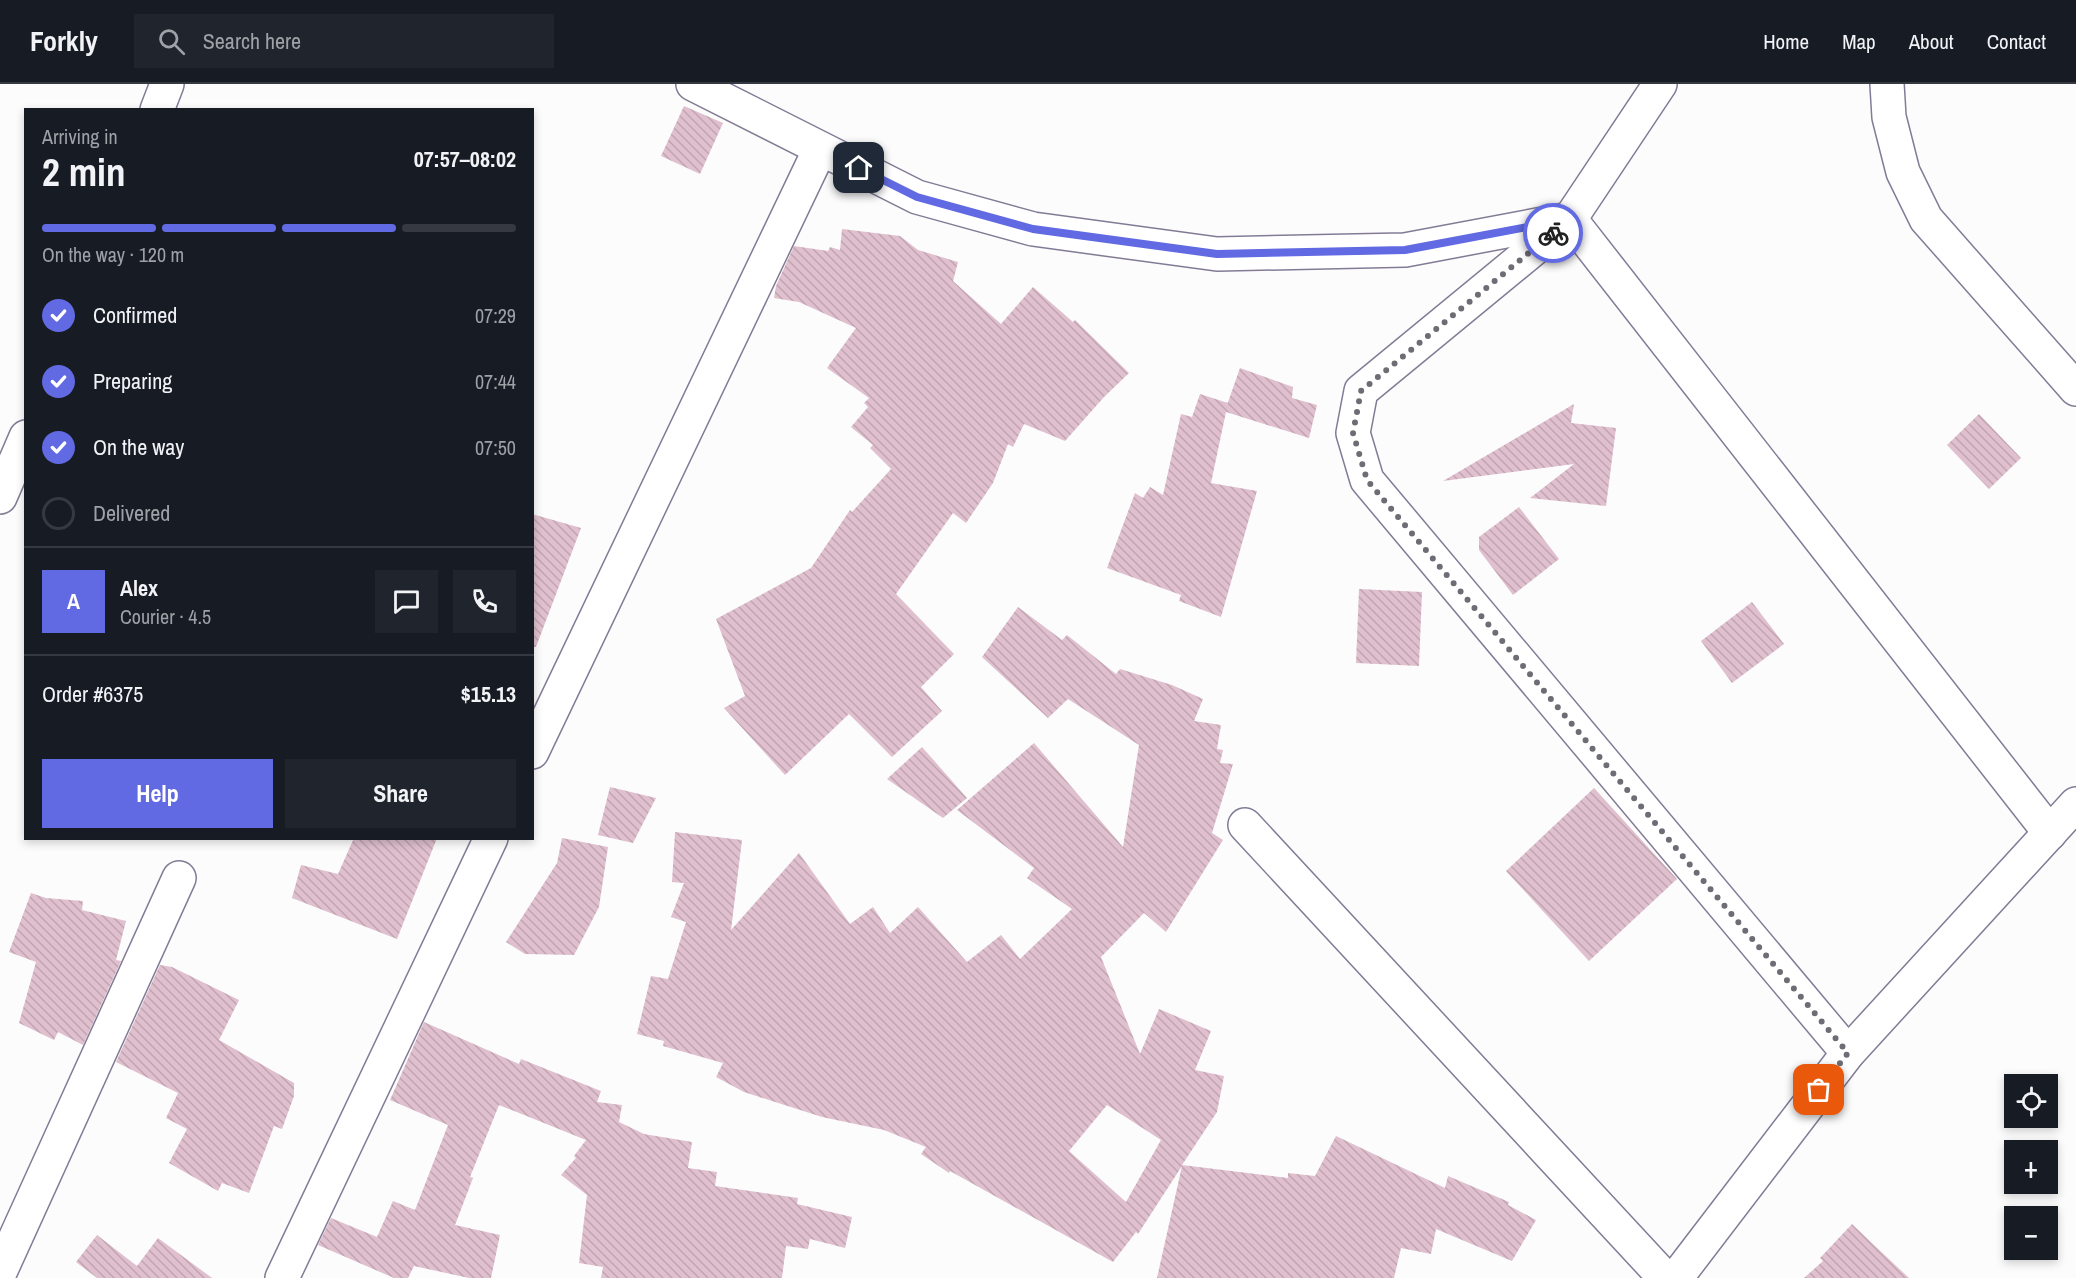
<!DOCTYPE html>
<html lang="en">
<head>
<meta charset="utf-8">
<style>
  :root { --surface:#171b24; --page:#20242c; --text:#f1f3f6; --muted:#9ea1a6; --line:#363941; --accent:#616ae2 }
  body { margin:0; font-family:"Archivo Narrow",sans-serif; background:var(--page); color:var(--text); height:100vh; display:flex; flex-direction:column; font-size:22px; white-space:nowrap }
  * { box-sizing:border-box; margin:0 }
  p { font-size:20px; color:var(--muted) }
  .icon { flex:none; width:33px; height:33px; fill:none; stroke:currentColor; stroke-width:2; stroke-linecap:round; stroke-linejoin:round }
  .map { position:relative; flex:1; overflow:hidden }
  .drawer { position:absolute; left:24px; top:24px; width:510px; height:732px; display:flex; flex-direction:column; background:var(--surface); border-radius:0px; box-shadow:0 3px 9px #0003 }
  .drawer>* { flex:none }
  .tools { position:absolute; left:2004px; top:990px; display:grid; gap:12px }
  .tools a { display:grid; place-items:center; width:54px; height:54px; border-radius:0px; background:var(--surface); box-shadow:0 3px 9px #0003; font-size:30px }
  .pin { position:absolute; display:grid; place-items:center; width:51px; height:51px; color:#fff; margin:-26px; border-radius:12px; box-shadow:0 3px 9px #0006 }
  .courier { position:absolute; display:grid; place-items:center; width:60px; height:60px; margin:-30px; border:4px solid #616ae2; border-radius:50%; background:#fff; color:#222; box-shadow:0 2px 8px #0007 }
  .overview em { font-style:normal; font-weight:700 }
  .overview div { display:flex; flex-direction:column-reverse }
  .overview { display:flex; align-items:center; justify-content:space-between; height:102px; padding:0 18px }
  h1 { font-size:39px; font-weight:700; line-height:45px }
  .bar { display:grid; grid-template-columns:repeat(4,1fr); gap:9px 6px; align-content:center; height:72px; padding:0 18px }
  .bar i { height:8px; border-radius:4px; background:var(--line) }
  .bar .on { background:var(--accent) }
  .bar p { grid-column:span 4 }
  .line { display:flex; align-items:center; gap:15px; padding:0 18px; border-top:2px solid var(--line) }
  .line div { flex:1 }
  .round { display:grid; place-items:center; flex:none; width:63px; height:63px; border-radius:0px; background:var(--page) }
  ol { padding:0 18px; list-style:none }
  li { display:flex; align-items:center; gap:18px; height:66px }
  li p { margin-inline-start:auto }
  li .icon { padding:6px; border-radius:50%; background:var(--accent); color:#fff; stroke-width:4 }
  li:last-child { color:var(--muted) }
  li i { width:33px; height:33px; border:3px solid var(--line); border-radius:50% }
  .action { display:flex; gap:12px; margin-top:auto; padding:12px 18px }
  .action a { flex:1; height:69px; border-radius:0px; background:var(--accent); color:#fff; font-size:24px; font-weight:700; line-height:69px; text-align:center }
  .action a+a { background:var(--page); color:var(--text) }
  header { display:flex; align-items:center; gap:36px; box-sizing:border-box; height:84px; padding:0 30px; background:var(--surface); border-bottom:2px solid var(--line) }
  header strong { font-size:28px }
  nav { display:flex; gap:33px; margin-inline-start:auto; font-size:21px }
  .search { width:420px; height:54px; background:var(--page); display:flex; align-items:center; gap:15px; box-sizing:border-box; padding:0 21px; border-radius:0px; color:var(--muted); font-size:22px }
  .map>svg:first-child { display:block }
</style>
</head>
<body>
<header>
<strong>Forkly</strong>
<div class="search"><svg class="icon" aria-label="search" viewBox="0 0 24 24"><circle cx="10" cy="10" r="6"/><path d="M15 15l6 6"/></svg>Search here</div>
<nav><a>Home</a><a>Map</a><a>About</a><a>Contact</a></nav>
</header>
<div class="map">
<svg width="2076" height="1194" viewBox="0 0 2076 1194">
  <defs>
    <pattern id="building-back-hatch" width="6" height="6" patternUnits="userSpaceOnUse" patternTransform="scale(1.5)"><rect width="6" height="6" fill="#e0c0ce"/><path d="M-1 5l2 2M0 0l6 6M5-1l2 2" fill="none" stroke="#c0a5b1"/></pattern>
  </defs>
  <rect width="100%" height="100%" fill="#fcfcfc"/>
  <g fill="url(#building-back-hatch)" fill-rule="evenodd">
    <path d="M684 22 723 39 700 90 661 72Z"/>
    <path d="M842 145 900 152 918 166 958 178 953 197 1001 240 1033 203 1073 238 1075 236 1129 289 1104 313 1065 357 1024 340 1013 363 1008 360 993 399 966 439 953 429 896 510 954 570 921 603 942 627 892 673 849 630 785 691 724 624 745 612 716 535 811 484 850 426 852 428 891 385 870 364 873 361 851 343 868 323 864 319 869 314 827 284 856 244 799 218 774 214 776 202 794 162 828 167 830 163 840 166Z"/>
    <path d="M1240 284 1293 303 1292 314 1317 321 1309 354 1226 328 1211 399 1257 407 1221 533 1179 517 1181 511 1107 484 1135 409 1143 414 1150 403 1163 411 1181 330 1192 333 1200 310 1228 319 1227 321Z"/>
    <path d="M1574 320 1571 339 1616 344 1606 422 1530 414 1574 380 1443 397Z"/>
    <path d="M1979 330 2021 374 1989 405 1947 361Z"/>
    <path d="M1519 423 1559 475 1513 511 1479 466V453Z"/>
    <path d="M532 430 581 444 536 563H532Z"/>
    <path d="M1359 505 1422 508 1419 582 1356 579Z"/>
    <path d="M1752 518 1784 560 1732 599 1701 557Z"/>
    <path d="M1018 523 1062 556 1067 551 1116 590 1120 585 1172 601 1203 615 1194 637 1221 641 1217 665 1223 666 1220 679 1233 680 1212 749 1223 756 1166 848 1144 829 1101 873 1140 970 1159 925 1211 947 1195 986 1224 992 1217 1028 1182 1081 1288 1094V1089L1315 1092 1336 1052 1445 1104 1448 1092 1509 1118 1508 1121 1536 1136 1512 1177 1436 1145 1431 1170 1401 1164 1394 1194H1157L1182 1082 1138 1150 1136 1148 1113 1178 950 1087 949 1089 921 1070 926 1063 884 1046 822 1033 744 1008 716 993 723 979 663 962 664 957 637 950 651 892 668 895 686 838 671 833 684 799 672 798 675 748 742 756 731 846 799 769 850 840 873 823 890 849 918 823 967 878 1001 851 1020 875 1072 825 1027 794 1034 784 957 726 1034 659 1123 763 1139 661 1068 615 1048 634 982 573ZM1107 1021 1161 1056 1126 1118 1069 1067Z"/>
    <path d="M922 663 967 714 943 734 887 695Z"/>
    <path d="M610 703 656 714 633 759 598 751Z"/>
    <path d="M1594 704 1677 795 1589 877 1506 787Z"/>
    <path d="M354 754H437L397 855 292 814 301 781 338 790Z"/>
    <path d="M562 754 608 763 599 823 574 871 525 870 506 858 557 779Z"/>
    <path d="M31 809 46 814 83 817 82 826 126 837 116 876 121 877 83 961 58 948 54 956 19 939 36 878 9 868Z"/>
    <path d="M160 881 172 883 239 916 219 956 294 999V1012L282 1045 274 1042 249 1109 222 1099 218 1107 169 1079 187 1045 166 1034 178 1009 116 978Z"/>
    <path d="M424 938 519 980 521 975 601 1007 597 1018 622 1021 619 1038 644 1050 692 1058 688 1084 717 1088 715 1102 798 1114 797 1120 852 1133 845 1164 810 1155 808 1165 786 1162 782 1194H601L603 1183 579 1179 587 1111 561 1091 576 1074 574 1072 586 1056 499 1021 470 1093 473 1094 455 1141 500 1151 491 1194H469L414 1182 408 1194H394L318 1161 331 1134 377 1153 393 1117 415 1126 448 1041 390 1016Z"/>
    <path d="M1852 1140 1875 1162 1909 1194H1804L1823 1177 1820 1174Z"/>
    <path d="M97 1151 137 1182 158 1154 212 1194H97L76 1178Z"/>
  </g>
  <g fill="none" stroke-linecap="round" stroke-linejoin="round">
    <g stroke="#837b96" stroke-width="36">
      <g id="minor">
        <path d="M693 0 917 113 1033 145 1217 170 1405 166 1570 135 1660 0"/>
        <path d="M1887 0 1889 33 1903 88 1926 135 2076 305"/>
        <path d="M157 26 167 0"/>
        <path d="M0 413 26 353"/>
        <path d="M532 668 820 65"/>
        <path d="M1245 741 1665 1194"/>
        <path d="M1848 969 1367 396 1353 349 1361 307 1570 135 2050 749"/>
        <path d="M0 1188 179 794"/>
        <path d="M282 1194 491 754"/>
        <path d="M1676 1194 1848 969 2076 720"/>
      </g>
    </g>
    <use href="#minor" stroke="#fff" stroke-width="33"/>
  </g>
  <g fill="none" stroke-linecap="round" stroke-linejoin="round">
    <path stroke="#6e6c74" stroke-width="6" stroke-dasharray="0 10.8" d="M1553 149 1361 307 1353 349 1367 396 1848 969 1819 1006"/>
    <path stroke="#616ae2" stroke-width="8" d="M859 84 917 113 1033 145 1217 170 1405 166 1570 135 1553 149"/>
  </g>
</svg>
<div class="tools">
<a><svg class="icon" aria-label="locate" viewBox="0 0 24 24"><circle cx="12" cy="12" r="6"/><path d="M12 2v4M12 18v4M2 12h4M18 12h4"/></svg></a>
<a>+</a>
<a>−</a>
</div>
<div class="pin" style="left:1819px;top:1006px;background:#ea580c"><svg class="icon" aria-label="bag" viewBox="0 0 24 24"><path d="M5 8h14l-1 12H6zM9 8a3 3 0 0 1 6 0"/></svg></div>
<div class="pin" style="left:859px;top:84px;background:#1f2937"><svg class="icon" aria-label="home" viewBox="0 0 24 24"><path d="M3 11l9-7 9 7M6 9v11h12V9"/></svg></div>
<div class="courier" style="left:1553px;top:149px"><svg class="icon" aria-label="bike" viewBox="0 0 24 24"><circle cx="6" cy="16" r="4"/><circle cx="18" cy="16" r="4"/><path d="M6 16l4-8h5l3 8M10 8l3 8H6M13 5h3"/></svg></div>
<section class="drawer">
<div class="overview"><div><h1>2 min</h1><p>Arriving in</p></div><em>07:57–08:02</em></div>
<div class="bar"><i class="on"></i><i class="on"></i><i class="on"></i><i></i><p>On the way · 120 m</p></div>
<ol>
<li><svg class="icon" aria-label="check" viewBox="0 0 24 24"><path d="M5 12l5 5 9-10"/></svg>Confirmed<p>07:29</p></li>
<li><svg class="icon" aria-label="check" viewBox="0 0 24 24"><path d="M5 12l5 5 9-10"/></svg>Preparing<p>07:44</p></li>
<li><svg class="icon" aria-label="check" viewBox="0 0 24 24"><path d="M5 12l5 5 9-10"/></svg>On the way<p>07:50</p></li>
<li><i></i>Delivered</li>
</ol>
<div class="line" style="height:108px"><b class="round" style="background:var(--accent);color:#fff">A</b><div><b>Alex</b><p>Courier · 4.5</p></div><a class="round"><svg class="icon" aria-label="chat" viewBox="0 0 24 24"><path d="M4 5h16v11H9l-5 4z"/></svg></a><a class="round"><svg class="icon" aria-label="phone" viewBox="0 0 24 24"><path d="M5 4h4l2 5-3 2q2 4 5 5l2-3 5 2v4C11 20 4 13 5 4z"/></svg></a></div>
<div class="line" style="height:78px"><div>Order #6375</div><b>$15.13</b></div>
<div class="action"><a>Help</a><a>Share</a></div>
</section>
</div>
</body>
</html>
